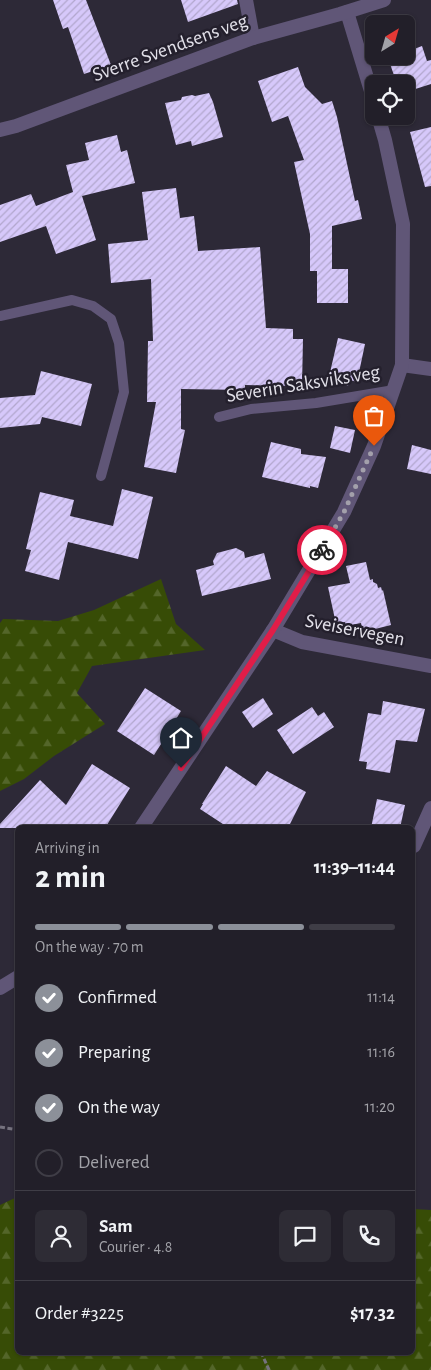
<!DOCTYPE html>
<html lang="en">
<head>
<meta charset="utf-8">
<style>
  :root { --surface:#221f29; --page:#2e2c35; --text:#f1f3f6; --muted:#a2a2a8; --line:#3f3d46; --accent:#8c9099 }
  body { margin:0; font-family:"Alegreya Sans",sans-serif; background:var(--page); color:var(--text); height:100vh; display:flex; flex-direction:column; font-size:19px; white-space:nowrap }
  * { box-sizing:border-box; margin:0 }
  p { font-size:16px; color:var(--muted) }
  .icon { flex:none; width:28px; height:28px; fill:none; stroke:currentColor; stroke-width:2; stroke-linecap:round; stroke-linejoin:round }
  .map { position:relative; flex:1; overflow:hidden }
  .details { position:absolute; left:15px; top:825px; width:400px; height:530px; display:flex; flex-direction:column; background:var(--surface); border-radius:8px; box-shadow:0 1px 4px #0004,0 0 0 1px var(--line) }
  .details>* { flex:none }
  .needle { width:32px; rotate:37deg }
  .controls { position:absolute; left:365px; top:15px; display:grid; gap:10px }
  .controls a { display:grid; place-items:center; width:50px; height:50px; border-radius:8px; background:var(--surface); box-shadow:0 1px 4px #0004,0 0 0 1px var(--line); font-size:25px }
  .pin { position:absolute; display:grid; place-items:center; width:42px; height:42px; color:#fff; margin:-51px -21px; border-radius:50% 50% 50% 0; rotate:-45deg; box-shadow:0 0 5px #0007 }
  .pin .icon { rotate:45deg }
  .courier { position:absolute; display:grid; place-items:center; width:50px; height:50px; margin:-25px; border:4px solid #e11d48; border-radius:50%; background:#fff; color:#222; box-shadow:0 1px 6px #0007 }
  .overview em { font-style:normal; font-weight:700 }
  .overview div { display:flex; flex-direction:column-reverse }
  .overview { display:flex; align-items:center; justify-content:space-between; height:85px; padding:0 20px }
  h1 { font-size:32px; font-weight:700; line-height:38px }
  .bar { display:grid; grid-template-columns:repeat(4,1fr); gap:8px 5px; align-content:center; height:60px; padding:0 20px }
  .bar i { height:6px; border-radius:4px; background:var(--line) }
  .bar .selected { background:var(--accent) }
  .bar p { grid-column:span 4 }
  .line { display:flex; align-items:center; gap:12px; padding:0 20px; border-top:1px solid var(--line) }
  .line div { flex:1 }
  .round { display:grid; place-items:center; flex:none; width:52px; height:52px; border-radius:8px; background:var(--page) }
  ol { padding:0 20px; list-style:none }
  li { display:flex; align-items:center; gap:15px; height:55px }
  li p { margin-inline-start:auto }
  li .icon { padding:5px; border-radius:50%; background:var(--accent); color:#fff; stroke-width:4 }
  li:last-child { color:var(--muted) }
  li i { width:28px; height:28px; border:2px solid var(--line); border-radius:50% }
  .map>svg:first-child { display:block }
</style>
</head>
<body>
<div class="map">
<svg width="431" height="1370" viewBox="0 0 431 1370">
  <defs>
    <pattern id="forest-firs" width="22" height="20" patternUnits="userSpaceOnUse" patternTransform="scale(1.25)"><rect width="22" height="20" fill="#374c06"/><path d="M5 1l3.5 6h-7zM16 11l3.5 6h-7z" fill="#54662a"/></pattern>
    <pattern id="building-hatch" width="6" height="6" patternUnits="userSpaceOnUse" patternTransform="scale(1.25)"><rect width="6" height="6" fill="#d6c8fa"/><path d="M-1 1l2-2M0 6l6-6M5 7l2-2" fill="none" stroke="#b2a7cd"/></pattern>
  </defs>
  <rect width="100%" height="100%" fill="#2d2937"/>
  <g fill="url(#forest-firs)">
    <path d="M161 579 176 624 205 650 92 666 77 693 105 724 54 756 24 779 0 791V623L3 619 58 621 94 610Z"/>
    <path d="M17 1197 18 1352H412L413 1209 431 1210V1370H0V1205Z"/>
  </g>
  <g fill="url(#building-hatch)">
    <path d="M53 0H86L111 65 84 74 68 27 63 29Z"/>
    <path d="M181 0H237L238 4 188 22Z"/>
    <path d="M422 46 427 61 431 60V84L406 92V84H397L388 58 406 56V52Z"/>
    <path d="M298 67 305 87 322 104 332 101 337 117 355 201 358 200 362 219 332 226V269H348V303H317V271H310V234L294 162 304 160 288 116 272 122 258 81Z"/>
    <path d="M209 93 213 102 223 137 192 146 191 141 176 145 165 103 181 100 182 97 192 95 195 96Z"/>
    <path d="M431 127V186L425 187 410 132Z"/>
    <path d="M117 135 121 152 127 150 135 183 82 196 96 240 56 254 46 226 0 242V205L31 194 36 206 73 192 66 165 89 160 85 143Z"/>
    <path d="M176 188 180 218 194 216 198 251 260 247 266 328 293 329V339H303L302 386 245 385V390L181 389V429L185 430 176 473 144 467 156 402H147L148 341H153L151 279 111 283 108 244 148 240 142 192Z"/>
    <path d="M338 338 365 344 357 382 350 380 348 386 328 381Z"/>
    <path d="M41 371 92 384 81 426 42 417 40 424 0 428V398L35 395Z"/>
    <path d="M335 426 355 430 350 453 330 448Z"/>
    <path d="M271 442 301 449V454L326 457 318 488 310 486V488L262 477Z"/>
    <path d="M412 445 431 450V474L407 469Z"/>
    <path d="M122 489 153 497 138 559 68 542 59 580 25 571 31 550 26 549 40 492 74 500 70 516 113 526Z"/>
    <path d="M236 548 244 552 245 558 264 553 271 579 202 596 196 570 214 565 213 561 217 553Z"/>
    <path d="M366 562 370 580 373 579V582L377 584 378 588 381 587 382 591 383 590 391 625 363 632 361 623 346 626 345 622 336 624 328 587 350 583 346 566Z"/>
    <path d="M145 688 181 711 173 724 174 730 169 738 163 741 154 755 117 731Z"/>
    <path d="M263 698 273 714 253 728 242 712Z"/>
    <path d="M383 701 425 709 417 742 396 740 390 773 366 769 367 762 359 761 368 713 381 715Z"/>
    <path d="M312 707 318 716 324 712 334 727 293 754 277 730Z"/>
    <path d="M92 764 130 788 105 828H0V824L40 780 66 805Z"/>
    <path d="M226 766 256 786 267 771 306 792 288 828H229L200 809 203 804H202Z"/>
    <path d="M377 799 405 805 400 828H371Z"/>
  </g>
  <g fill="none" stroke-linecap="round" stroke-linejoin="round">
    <g stroke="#75727e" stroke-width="3" stroke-dasharray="5 2.5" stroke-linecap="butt">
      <path d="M0 1127 18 1130"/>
      <path d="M261 1352 269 1370"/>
    </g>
    <g stroke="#605677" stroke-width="10">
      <path d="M0 316 72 300 93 306 111 319 119 343 124 392 101 476"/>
      <path d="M219 417 251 409 316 403 394 390"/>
    </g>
    <g stroke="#605677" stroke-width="14">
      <path d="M246 0 253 38"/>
      <path d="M347 12 374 101"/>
      <path d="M0 130 16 126 253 38 340 14 384 0"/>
      <path d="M402 365 431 369"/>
      <path d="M273 630 302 642 431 666"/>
      <path d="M141 828 273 630 344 512 374 446 402 365 403 224 385 140 378 116"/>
      <path d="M414 846 431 808"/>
      <path d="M0 988 18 977"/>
    </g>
  </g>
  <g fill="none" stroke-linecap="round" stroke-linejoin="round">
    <path stroke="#a3a0ab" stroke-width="5" stroke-dasharray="0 9" d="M322 550 344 512 374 446"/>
    <path stroke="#e11d48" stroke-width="6" d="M181 768 273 630 322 550"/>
  </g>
  <g text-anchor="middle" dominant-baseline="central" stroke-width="5" stroke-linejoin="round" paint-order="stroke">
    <g font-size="20" fill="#e2e0e9" stroke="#24202d">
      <text transform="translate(170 48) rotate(-20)">Sverre Svendsens veg</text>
      <text transform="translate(303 384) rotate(-9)">Severin Saksviks veg</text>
      <text transform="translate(355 630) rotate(11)">Sveiservegen</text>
    </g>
  </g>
</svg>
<div class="controls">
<a><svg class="needle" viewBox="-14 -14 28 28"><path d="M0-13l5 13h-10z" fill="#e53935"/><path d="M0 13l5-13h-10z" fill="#a2a2a8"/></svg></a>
<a><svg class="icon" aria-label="locate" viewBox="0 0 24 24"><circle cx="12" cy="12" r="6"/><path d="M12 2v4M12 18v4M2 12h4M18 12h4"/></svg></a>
</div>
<div class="pin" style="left:374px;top:446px;background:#ea580c"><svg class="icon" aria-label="bag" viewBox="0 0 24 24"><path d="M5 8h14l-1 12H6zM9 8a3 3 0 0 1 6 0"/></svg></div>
<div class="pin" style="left:181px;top:768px;background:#1f2937"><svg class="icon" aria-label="home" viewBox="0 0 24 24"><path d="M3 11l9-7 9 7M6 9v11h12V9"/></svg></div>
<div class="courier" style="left:322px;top:550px"><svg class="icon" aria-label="bike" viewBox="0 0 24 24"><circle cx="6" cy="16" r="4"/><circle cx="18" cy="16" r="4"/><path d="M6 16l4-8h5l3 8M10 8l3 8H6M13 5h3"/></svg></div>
<section class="details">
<div class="overview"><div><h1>2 min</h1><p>Arriving in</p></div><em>11:39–11:44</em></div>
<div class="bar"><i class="selected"></i><i class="selected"></i><i class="selected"></i><i></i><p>On the way · 70 m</p></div>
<ol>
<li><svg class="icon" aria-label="check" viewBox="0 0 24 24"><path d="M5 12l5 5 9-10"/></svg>Confirmed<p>11:14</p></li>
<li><svg class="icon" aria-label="check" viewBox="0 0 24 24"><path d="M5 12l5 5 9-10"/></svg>Preparing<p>11:16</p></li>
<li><svg class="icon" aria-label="check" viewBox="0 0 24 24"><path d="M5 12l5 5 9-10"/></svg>On the way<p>11:20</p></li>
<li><i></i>Delivered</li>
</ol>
<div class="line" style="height:90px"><a class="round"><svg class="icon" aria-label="person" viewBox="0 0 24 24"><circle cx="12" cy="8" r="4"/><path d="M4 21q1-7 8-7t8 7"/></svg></a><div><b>Sam</b><p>Courier · 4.8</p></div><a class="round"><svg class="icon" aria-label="chat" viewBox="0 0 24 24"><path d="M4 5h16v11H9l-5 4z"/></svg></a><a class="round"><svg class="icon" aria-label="phone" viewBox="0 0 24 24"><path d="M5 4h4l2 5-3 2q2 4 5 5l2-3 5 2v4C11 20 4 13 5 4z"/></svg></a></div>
<div class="line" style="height:65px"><div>Order #3225</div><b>$17.32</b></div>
</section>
</div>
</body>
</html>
